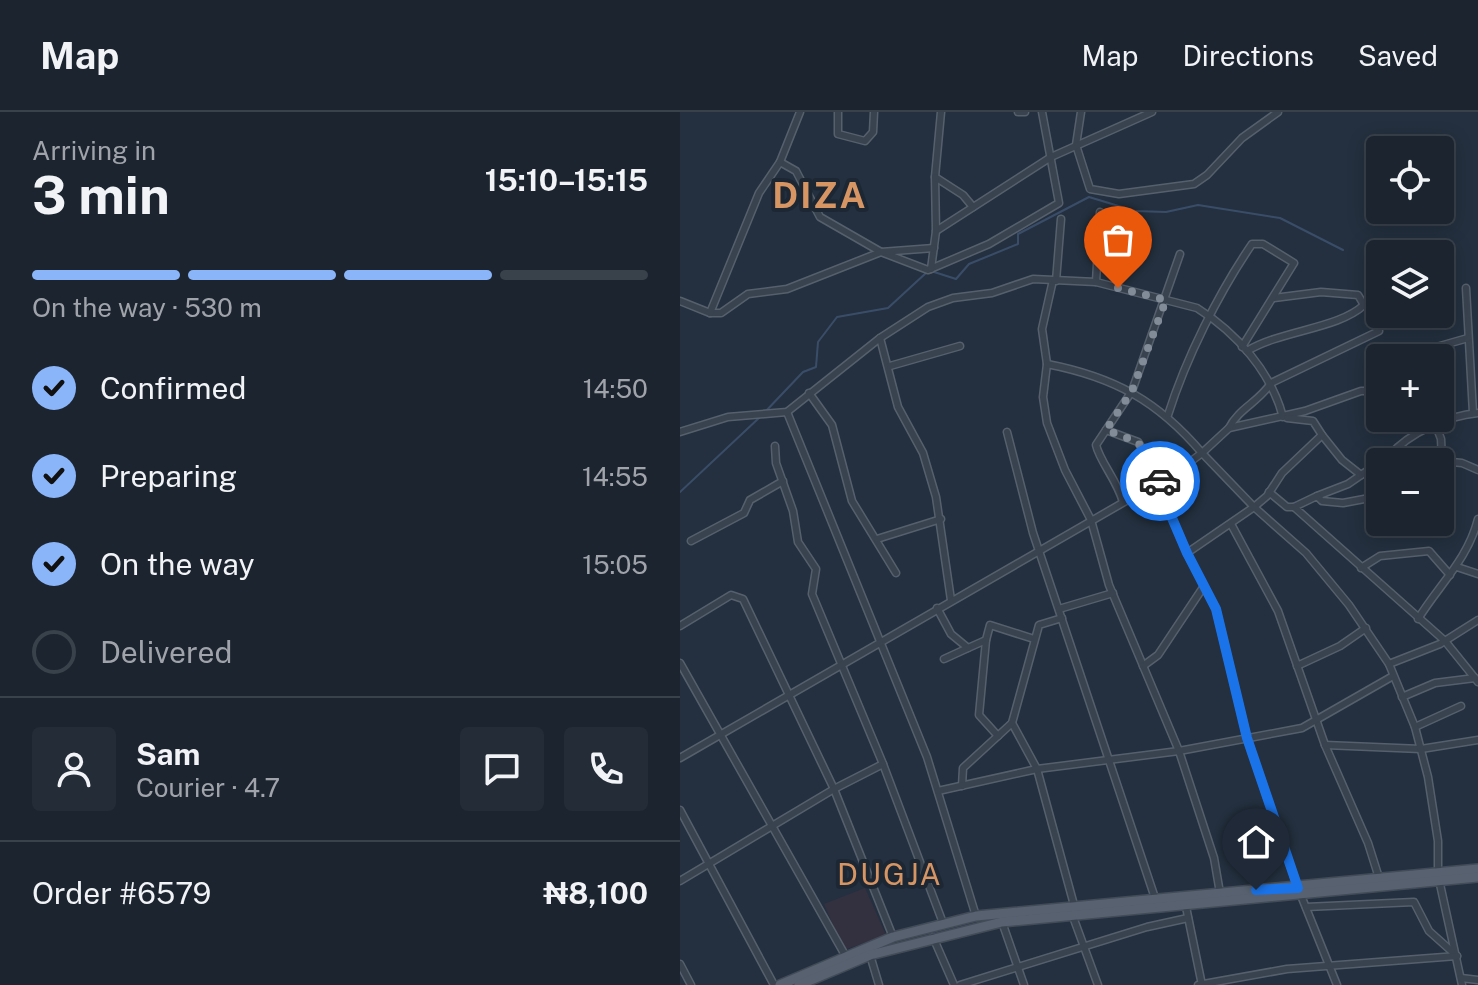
<!DOCTYPE html>
<html lang="en">
<head>
<meta charset="utf-8">
<style>
  :root { --surface:#1b242f; --page:#242c37; --text:#f1f3f6; --muted:#a0a4aa; --line:#39414b; --accent:#8bb5f9 }
  body { margin:0; font-family:"Public Sans",sans-serif; background:var(--page); color:var(--text); height:100vh; display:flex; flex-direction:column; font-size:30px; white-space:nowrap }
  * { box-sizing:border-box; margin:0 }
  p { font-size:26px; color:var(--muted) }
  .icon { flex:none; width:44px; height:44px; fill:none; stroke:currentColor; stroke-width:2; stroke-linecap:round; stroke-linejoin:round }
  .map { position:relative; flex:1; overflow:hidden }
  .side { display:flex; flex-direction:column; background:var(--surface); width:680px }
  .side>* { flex:none }
  .buttons { position:absolute; left:686px; top:24px; display:grid; gap:16px }
  .buttons a { display:grid; place-items:center; width:88px; height:88px; border-radius:8px; background:var(--surface); box-shadow:0 4px 20px #0003,0 0 0 2px var(--line); font-size:40px }
  .pin { position:absolute; display:grid; place-items:center; width:68px; height:68px; color:#fff; margin:-82px -34px; border-radius:50% 50% 50% 0; rotate:-45deg; box-shadow:0 0 8px #0007 }
  .pin .icon { rotate:45deg }
  .courier { position:absolute; display:grid; place-items:center; width:80px; height:80px; margin:-40px; border:6px solid #1a73e8; border-radius:50%; background:#fff; color:#222; box-shadow:0 2px 10px #0007 }
  .summary em { font-style:normal; font-weight:700 }
  .summary div { display:flex; flex-direction:column-reverse }
  .summary { display:flex; align-items:center; justify-content:space-between; height:136px; padding:0 32px }
  h1 { font-size:52px; font-weight:700; line-height:60px }
  .bar { display:grid; grid-template-columns:repeat(4,1fr); gap:12px 8px; align-content:center; height:96px; padding:0 32px }
  .bar i { height:10px; border-radius:6px; background:var(--line) }
  .bar .active { background:var(--accent) }
  .bar p { grid-column:span 4 }
  .line { display:flex; align-items:center; gap:20px; padding:0 32px; border-top:2px solid var(--line) }
  .line div { flex:1 }
  .round { display:grid; place-items:center; flex:none; width:84px; height:84px; border-radius:8px; background:var(--page) }
  ol { padding:0 32px; list-style:none }
  li { display:flex; align-items:center; gap:24px; height:88px }
  li p { margin-inline-start:auto }
  li .icon { padding:8px; border-radius:50%; background:var(--accent); color:#111; stroke-width:4 }
  li:last-child { color:var(--muted) }
  li i { width:44px; height:44px; border:4px solid var(--line); border-radius:50% }
  header { display:flex; align-items:center; gap:48px; box-sizing:border-box; height:112px; padding:0 40px; background:var(--surface); border-bottom:2px solid var(--line) }
  header strong { font-size:38px }
  nav { display:flex; gap:44px; margin-inline-start:auto; font-size:28px }
  main { display:flex; flex:1; min-height:0 }
  .map>svg:first-child { display:block }
</style>
</head>
<body>
<header>
<strong>Map</strong>
<nav><a>Map</a><a>Directions</a><a>Saved</a></nav>
</header>
<main>
<section class="side">
<div class="summary"><div><h1>3 min</h1><p>Arriving in</p></div><em>15:10–15:15</em></div>
<div class="bar"><i class="active"></i><i class="active"></i><i class="active"></i><i></i><p>On the way · 530 m</p></div>
<ol>
<li><svg class="icon" aria-label="check" viewBox="0 0 24 24"><path d="M5 12l5 5 9-10"/></svg>Confirmed<p>14:50</p></li>
<li><svg class="icon" aria-label="check" viewBox="0 0 24 24"><path d="M5 12l5 5 9-10"/></svg>Preparing<p>14:55</p></li>
<li><svg class="icon" aria-label="check" viewBox="0 0 24 24"><path d="M5 12l5 5 9-10"/></svg>On the way<p>15:05</p></li>
<li><i></i>Delivered</li>
</ol>
<div class="line" style="height:144px"><a class="round"><svg class="icon" aria-label="person" viewBox="0 0 24 24"><circle cx="12" cy="8" r="4"/><path d="M4 21q1-7 8-7t8 7"/></svg></a><div><b>Sam</b><p>Courier · 4.7</p></div><a class="round"><svg class="icon" aria-label="chat" viewBox="0 0 24 24"><path d="M4 5h16v11H9l-5 4z"/></svg></a><a class="round"><svg class="icon" aria-label="phone" viewBox="0 0 24 24"><path d="M5 4h4l2 5-3 2q2 4 5 5l2-3 5 2v4C11 20 4 13 5 4z"/></svg></a></div>
<div class="line" style="height:104px"><div>Order #6579</div><b>₦8,100</b></div>
</section>
<div class="map">
<svg width="798" height="873" viewBox="0 0 798 873">
  <rect width="100%" height="100%" fill="#24303f"/>
  <path fill="#333140" d="M185 776 206 823 164 838 144 792Z"/>
  <g fill="none" stroke-linecap="round" stroke-linejoin="round">
    <g stroke="#3a4d68" stroke-width="2">
      <path d="M251 159 276 167 289 152 338 132V122L409 85 455 99 486 100 518 93 600 106 663 138"/>
      <path d="M84 301 123 260 136 255 138 230 157 205 208 196 246 161"/>
      <path d="M0 380 80 305"/>
    </g>
    <g stroke="#56606d" stroke-width="9">
      <g id="street">
        <path d="M158 0V22L185 29 193 20 194 0"/>
        <path d="M261 0 255 65 283 83 293 95"/>
        <path d="M338 0H345"/>
        <path d="M401 0 396 33 410 77 439 82 514 72 527 63 562 26 598 0"/>
        <path d="M100 50 116 59 140 105 201 140 248 158 309 132 379 91 362 0"/>
        <path d="M256 119 371 45 472 0"/>
        <path d="M251 157 256 119 255 65"/>
        <path d="M373 168 362 217 367 252 363 285 367 311 385 358 411 408 429 473 499 639 534 746 540 781"/>
        <path d="M376 169 381 107"/>
        <path d="M416 170 420 100"/>
        <path d="M786 176 793 301"/>
        <path d="M0 189 30 201H41L68 182 107 177 201 140 254 136"/>
        <path d="M30 201 79 81 100 50 120 0"/>
        <path d="M200 226 218 295 243 341 256 385 271 488"/>
        <path d="M567 239C602 218 658 217 684 193L678 183 641 180 594 186"/>
        <path d="M743 246 760 234 788 226"/>
        <path d="M367 252C434 265 478 289 522 341L549 316 625 299 681 279H700"/>
        <path d="M210 254 280 234"/>
        <path d="M129 281 152 313 172 389 216 461"/>
        <path d="M107 300 247 645 296 804"/>
        <path d="M488 303C506 246 538 182 572 132H583L614 151 562 235"/>
        <path d="M753 306 761 327 762 349"/>
        <path d="M549 316C559 296 579 290 591 271L699 219"/>
        <path d="M426 318 416 333C420 350 437 368 443 390"/>
        <path d="M0 320 48 305 107 300 200 226 248 195 273 186 312 181 353 167 416 170 517 196C557 221 591 260 603 305"/>
        <path d="M327 320 353 421 475 786"/>
        <path d="M642 323 662 348 681 363"/>
        <path d="M95 334 96 351 113 399 118 430 136 457 132 482 203 652 263 811"/>
        <path d="M709 344C730 320 767 304 798 301"/>
        <path d="M701 350 709 344 782 351 798 358"/>
        <path d="M691 356 697 385"/>
        <path d="M482 368 458 330 426 318 452 279 500 142"/>
        <path d="M477 371 507 441 536 497 567 626 618 776 657 873"/>
        <path d="M589 380 607 395H614"/>
        <path d="M637 384 668 372 700 350"/>
        <path d="M700 384 663 391 642 389 637 384 614 395 765 529 798 570"/>
        <path d="M551 412 598 499 645 633 688 731 700 769"/>
        <path d="M197 427 261 407"/>
        <path d="M11 429 64 401 70 388 103 369"/>
        <path d="M507 441 574 395 587 384 602 361 642 323 633 309 607 306"/>
        <path d="M777 455 798 462"/>
        <path d="M681 456 700 444 749 439 770 463"/>
        <path d="M257 496 271 522 288 536 306 528 310 513 354 527"/>
        <path d="M379 497 433 481"/>
        <path d="M738 507C759 473 788 447 798 407"/>
        <path d="M0 514 51 483 63 487 154 677 213 825"/>
        <path d="M306 528 299 603 318 624"/>
        <path d="M264 547 288 536"/>
        <path d="M0 551 165 843"/>
        <path d="M709 552 760 532 798 508"/>
        <path d="M463 554 478 543 524 474"/>
        <path d="M617 554 660 534 686 516"/>
        <path d="M722 585 755 571 795 566"/>
        <path d="M332 611 357 657 394 793 392 802 418 873"/>
        <path d="M735 615 781 594"/>
        <path d="M645 633 741 637 798 628"/>
        <path d="M0 646 498 359 522 341 574 395 626 441 669 493 709 552 735 615 748 665 758 729V763L782 873"/>
        <path d="M282 674 283 656 332 611 359 513 382 506"/>
        <path d="M258 679 357 657 499 639 622 616 713 564"/>
        <path d="M0 698 94 873"/>
        <path d="M0 769 154 677 203 652"/>
        <path d="M505 790 522 873"/>
        <path d="M626 795 734 790 749 819 777 844"/>
        <path d="M322 810 344 873"/>
        <path d="M253 825 274 873"/>
        <path d="M190 843 199 873"/>
        <path d="M0 852 11 873"/>
        <path d="M781 866 798 868"/>
        <path d="M280 873 467 815 508 806"/>
        <path d="M518 873 607 857 777 844"/>
      </g>
    </g>
    <g stroke="#424b58" stroke-width="12">
      <g id="primary">
        <path d="M100 873 213 825 296 804 798 757"/>
        <path d="M119 873 190 843 322 810 798 765"/>
      </g>
    </g>
    <use href="#street" stroke="#39424f" stroke-width="6"/>
    <use href="#primary" stroke="#57616f" stroke-width="9"/>
  </g>
  <g fill="none" stroke-linecap="round" stroke-linejoin="round">
    <path stroke="#828c99" stroke-width="8" stroke-dasharray="0 14.4" d="M438 176 486 188 452 279 426 318 458 330 480 369"/>
    <path stroke="#1a73e8" stroke-width="10" d="M480 369 477 371 507 441 536 497 567 626 618 776 576 778"/>
  </g>
  <g text-anchor="middle" dominant-baseline="central" stroke-width="8" stroke-linejoin="round" paint-order="stroke">
    <g font-size="30" letter-spacing="2" fill="#d69563" stroke="#1d2734">
      <text x="210" y="762">DUGJA</text>
    </g>
    <g font-size="36" font-weight="bold" letter-spacing="2" fill="#d69563" stroke="#1d2734">
      <text x="140" y="83">DIZA</text>
    </g>
  </g>
</svg>
<div class="buttons">
<a><svg class="icon" aria-label="locate" viewBox="0 0 24 24"><circle cx="12" cy="12" r="6"/><path d="M12 2v4M12 18v4M2 12h4M18 12h4"/></svg></a>
<a><svg class="icon" aria-label="layers" viewBox="0 0 24 24"><path d="M12 4l9 5-9 5-9-5zM3 14l9 5 9-5"/></svg></a>
<a>+</a>
<a>−</a>
</div>
<div class="pin" style="left:438px;top:176px;background:#ea580c"><svg class="icon" aria-label="bag" viewBox="0 0 24 24"><path d="M5 8h14l-1 12H6zM9 8a3 3 0 0 1 6 0"/></svg></div>
<div class="pin" style="left:576px;top:778px;background:#1f2937"><svg class="icon" aria-label="home" viewBox="0 0 24 24"><path d="M3 11l9-7 9 7M6 9v11h12V9"/></svg></div>
<div class="courier" style="left:480px;top:369px"><svg class="icon" aria-label="car" viewBox="0 0 24 24"><path d="M5 17H2v-5l4-1 3-4h7l3 4 3 1v5h-3M9 17h6M6 11h13"/><circle cx="7" cy="17" r="2"/><circle cx="17" cy="17" r="2"/></svg></div>
</div>
</main>
</body>
</html>
